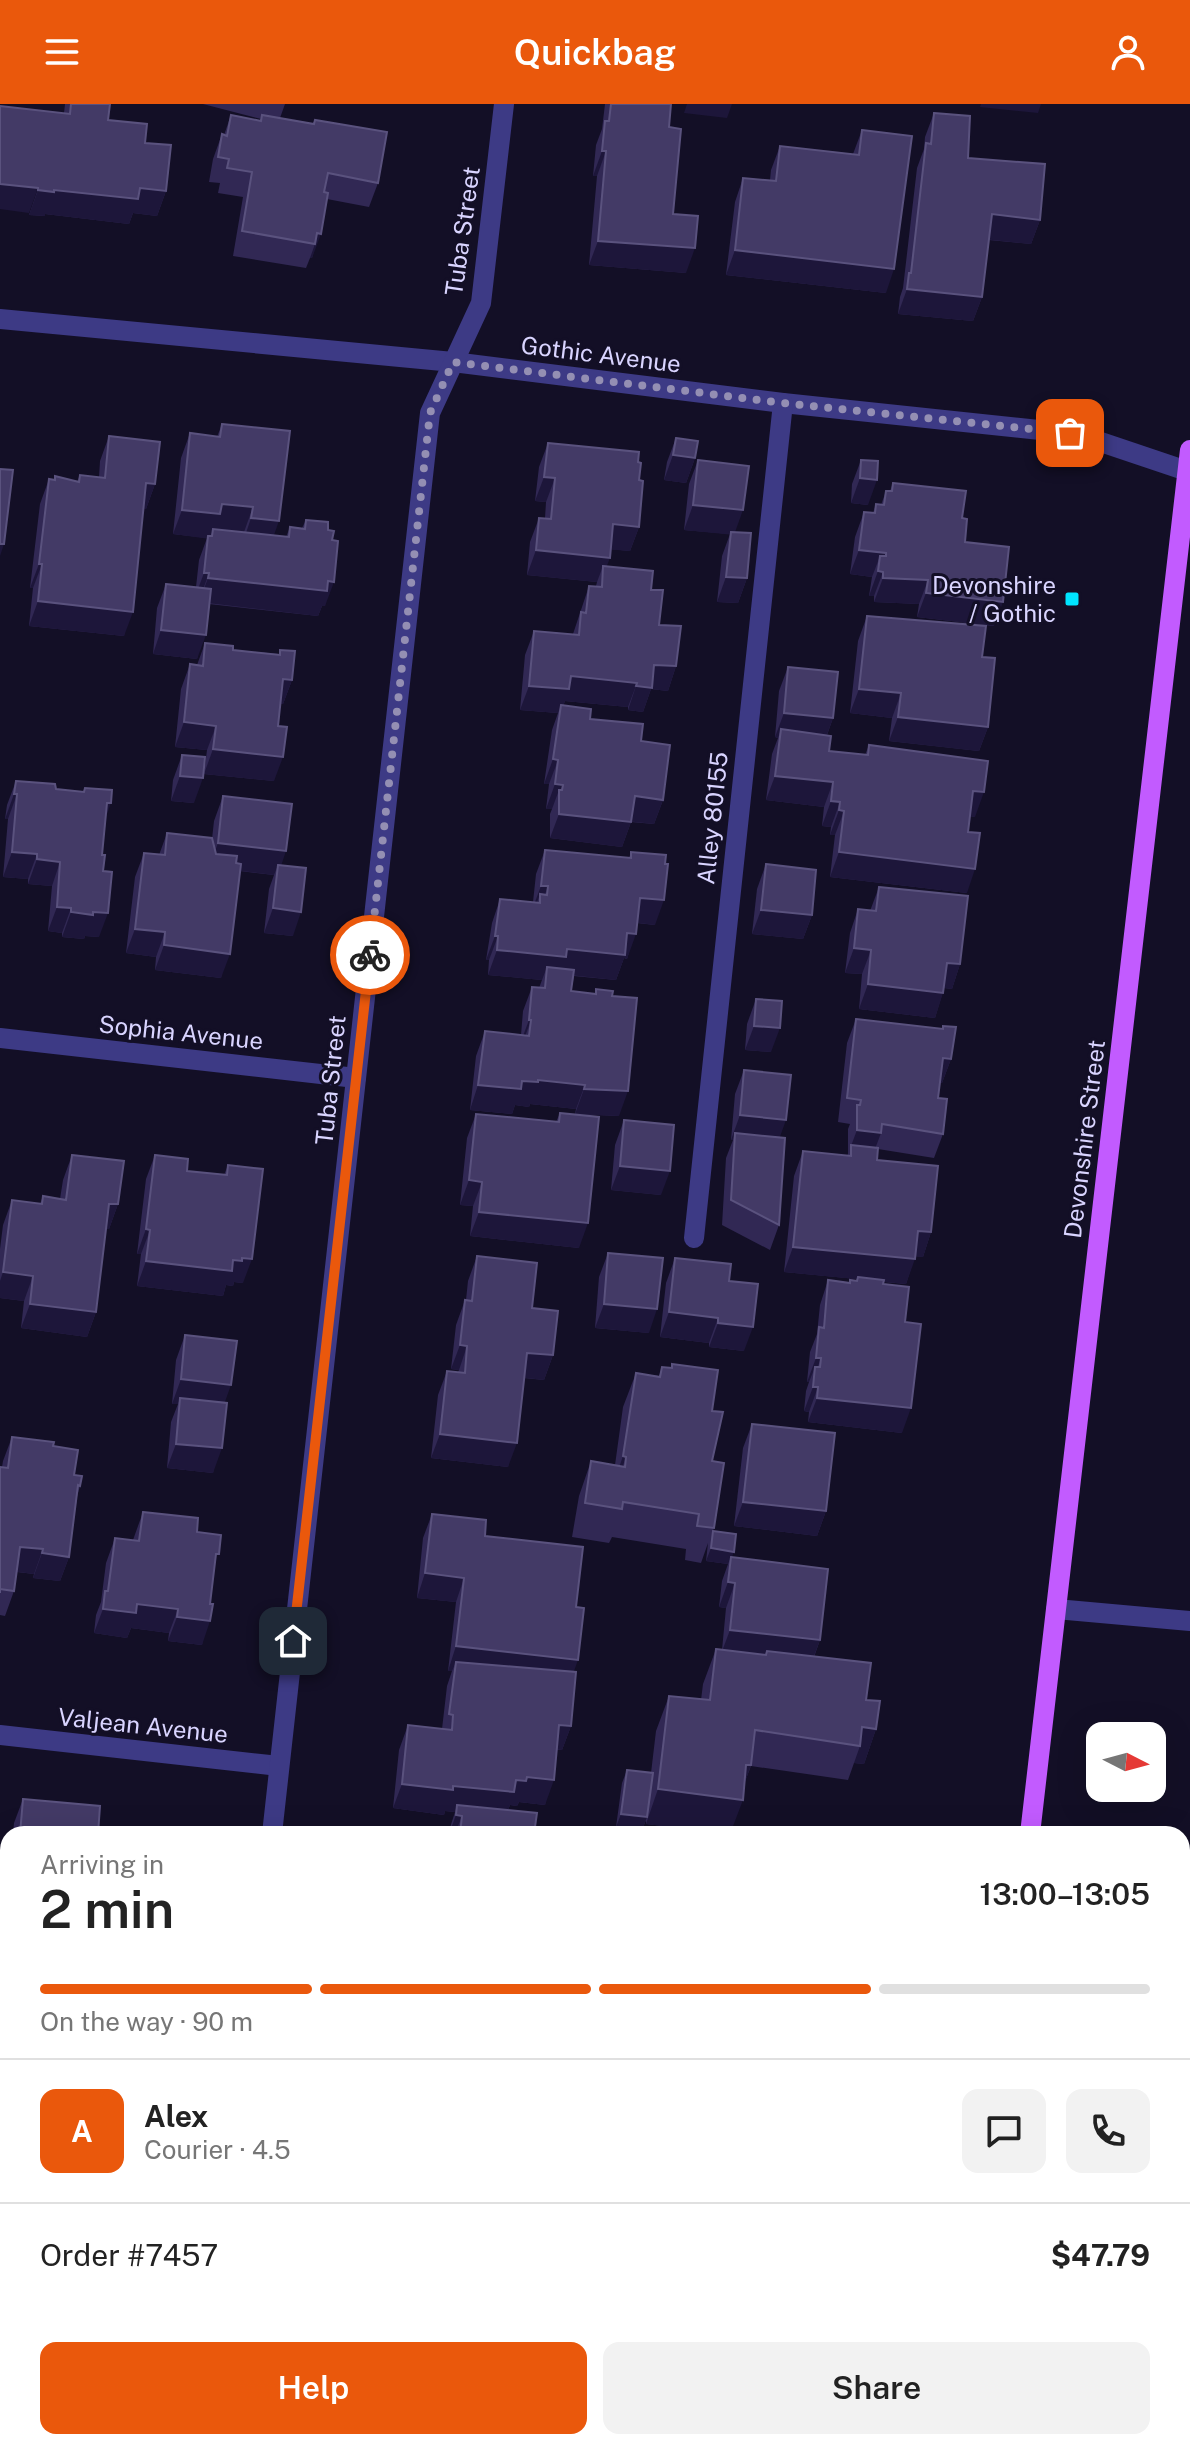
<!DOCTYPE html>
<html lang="en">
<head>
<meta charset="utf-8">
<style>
  :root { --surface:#fff; --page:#f2f2f2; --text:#222; --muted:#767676; --line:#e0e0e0; --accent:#ea580c }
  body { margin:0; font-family:"Public Sans",sans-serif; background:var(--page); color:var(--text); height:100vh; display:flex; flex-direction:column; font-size:30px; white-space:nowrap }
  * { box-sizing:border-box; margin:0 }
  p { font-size:26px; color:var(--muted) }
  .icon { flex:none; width:44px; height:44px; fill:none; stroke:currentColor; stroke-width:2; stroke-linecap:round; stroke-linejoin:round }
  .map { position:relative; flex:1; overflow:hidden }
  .details { position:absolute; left:0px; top:1722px; width:1190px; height:624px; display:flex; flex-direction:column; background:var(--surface); border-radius:24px 24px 0 0; box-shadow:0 8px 32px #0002 }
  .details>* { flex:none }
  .needle { width:52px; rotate:96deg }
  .fabs { position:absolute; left:1086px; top:1618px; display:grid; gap:16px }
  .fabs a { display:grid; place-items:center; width:80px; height:80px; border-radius:16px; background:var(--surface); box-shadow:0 8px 32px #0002; font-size:40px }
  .pin { position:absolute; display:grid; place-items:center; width:68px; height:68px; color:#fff; margin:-34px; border-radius:16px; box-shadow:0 4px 12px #0006 }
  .courier { position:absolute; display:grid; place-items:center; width:80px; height:80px; margin:-40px; border:6px solid #ea580c; border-radius:50%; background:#fff; color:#222; box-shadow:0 2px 10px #0007 }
  .overview em { font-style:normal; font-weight:600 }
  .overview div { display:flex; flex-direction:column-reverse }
  .overview { display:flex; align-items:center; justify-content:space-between; height:136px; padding:0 40px }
  h1 { font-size:52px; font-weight:600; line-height:60px }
  .bar { display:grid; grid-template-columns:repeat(4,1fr); gap:12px 8px; align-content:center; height:96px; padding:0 40px }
  .bar i { height:10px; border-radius:6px; background:var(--line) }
  .bar .selected { background:var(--accent) }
  .bar p { grid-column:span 4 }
  .line { display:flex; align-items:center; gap:20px; padding:0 40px; border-top:2px solid var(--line) }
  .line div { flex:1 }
  .round { display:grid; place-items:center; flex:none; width:84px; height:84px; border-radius:16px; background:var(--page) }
  .cta { display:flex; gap:16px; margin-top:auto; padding:16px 40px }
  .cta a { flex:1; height:92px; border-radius:16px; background:var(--accent); color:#fff; font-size:32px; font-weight:600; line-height:92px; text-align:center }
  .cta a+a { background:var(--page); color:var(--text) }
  header { display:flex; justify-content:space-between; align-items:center; height:104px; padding:0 40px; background:var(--accent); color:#fff; font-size:36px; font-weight:600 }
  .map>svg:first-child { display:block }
</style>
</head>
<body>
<header><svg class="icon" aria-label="menu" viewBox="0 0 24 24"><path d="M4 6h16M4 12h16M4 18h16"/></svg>Quickbag<svg class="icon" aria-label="person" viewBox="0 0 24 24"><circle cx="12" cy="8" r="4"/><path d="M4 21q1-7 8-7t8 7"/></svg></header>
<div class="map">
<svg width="1190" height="2346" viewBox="0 0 1190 2346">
  <rect width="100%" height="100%" fill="#130f26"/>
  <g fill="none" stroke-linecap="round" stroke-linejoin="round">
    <g stroke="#3d3a85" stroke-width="20">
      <path d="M0 215 453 258 783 299 1077 330 1190 368"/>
      <path d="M0 934 356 974"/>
      <path d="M694 1134 783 299"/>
      <path d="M1056 1505 1190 1517"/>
      <path d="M0 1631 279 1662"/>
      <path d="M272 1730 430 309 481 199 504 0"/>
      <path d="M1182 1885 1190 1886"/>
      <path d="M191 2346 195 2338"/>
    </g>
    <g stroke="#c25bff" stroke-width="20">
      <path d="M1030 1730 1190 346"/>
      <path d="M961 2346V2338"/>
    </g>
  </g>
  <g fill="#312854">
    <path d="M65 0H110L108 16 145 39 166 87 157 112 133 109 129 120 45 110V112L29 111 64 9Z"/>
    <path d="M203 0H285L280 14 313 20 315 16 378 79 369 103 327 95 312 154H310L306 164 233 152 243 93 218 89 220 79 209 78 213 55 222 30 224 31 231 11 261 17V15Z"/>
    <path d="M605 0H671L669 23 673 110 686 169 589 161 597 72H593L596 41 602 25Z"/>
    <path d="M934 9 968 54 1040 116 1031 140 989 136 982 193 973 217 898 210 900 193 903 184 917 64 924 45 925 33Z"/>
    <path d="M862 26 886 189 726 171 735 98 743 74 770 76 771 66 780 42 853 50Z"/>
    <path d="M222 320 274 432 286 433 290 423 302 424 306 416 328 426 332 436 325 502H322L318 512 209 500 197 555 153 550 157 504 166 480 196 483 199 456 207 434 173 430 181 354 190 329 217 333Z"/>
    <path d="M109 332 155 380 146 405 144 404 124 532 29 522 33 484H30L40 400 49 375 54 376 55 372 77 378 80 371 99 373 100 357Z"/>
    <path d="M676 334 695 354 686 379 664 376 667 358Z"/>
    <path d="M548 339 638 358 639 376V423L630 447 610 445 606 462 651 486 659 521 676 562 668 587 651 585 643 608 628 606V603L565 597 563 602 641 637 663 696 654 720 631 718 622 743 550 734V710L552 705H546L549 680H544L552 626 558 609 520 606 525 551 534 527 573 530 589 482H596L597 478 527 471 530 438 539 414H545L546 398 535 397 539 363Z"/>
    <path d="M698 356 735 428 747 474 738 499 717 498 722 452 730 430 684 426 689 380Z"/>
    <path d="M861 356 868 401 851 399 852 380Z"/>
    <path d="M893 379 962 414 965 438 994 522 917 513 919 500 874 498V492H869L872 473 850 470 855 433 864 408 873 409 876 400 881 401 886 387H890Z"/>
    <path d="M867 512 982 553 988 623 979 647 889 637 892 614 850 609 858 537Z"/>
    <path d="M205 539 233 546 279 550 280 546 292 576 283 600H280L274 677 204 670 207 646 175 643 181 585 190 560 197 561Z"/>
    <path d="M788 563 833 614 827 631 829 647 865 651 869 641 975 713 970 712 968 728 967 789 830 773 835 731H830L831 723 822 722 824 703 766 696 772 650 778 634 775 633 779 587Z"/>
    <path d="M182 651 194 699 171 697 173 676Z"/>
    <path d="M16 677 56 685 83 688 85 684 106 714 102 751 99 833 85 832 84 835 62 833V829L48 827 52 782 28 780V775L3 773 8 715H5L7 701Z"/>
    <path d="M223 692 281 761 293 832 264 829 269 785 274 771 240 767 221 874 155 866 156 853 126 849 135 773 144 749 159 751 167 729 212 735 214 717Z"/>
    <path d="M545 746 629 754 631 748 655 821 637 819 627 855 624 854 616 876 574 872 571 887 595 890 596 885 612 892 619 1012 575 1010 576 1005 530 1000 529 1003 515 1001 512 1010 470 1006 476 952 485 927 521 931 523 907 532 883 539 884 542 876 488 871 489 856H486L492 819 500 795 533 798 536 770Z"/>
    <path d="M766 760 812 811 803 835 752 830 757 785Z"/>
    <path d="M879 783 960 860 952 885 944 884 935 914 859 905 862 870 845 869 850 829 858 805 870 807Z"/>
    <path d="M756 895 771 948 745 946 747 920Z"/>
    <path d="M856 915 951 955 942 979H940L938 994 943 1030 934 1054 878 1045 877 1056 931 1128 923 1153 915 1152 906 1180 884 1178 883 1180 905 1218 902 1329 808 1318 809 1308 804 1307 806 1287 809 1278H807L810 1248 817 1230 820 1201 828 1176 849 1179 856 1177 857 1175 784 1168 794 1072 803 1047 847 1052 848 1050V1025L850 1020 838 1018 847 939Z"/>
    <path d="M744 966 780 1034 779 1121 770 1146 722 1121 726 1054 733 1036H731L735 990Z"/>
    <path d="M560 1009 579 1144 470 1132 473 1102 460 1101 467 1034 476 1010 556 1018Z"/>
    <path d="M624 1016 661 1091 611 1086 615 1041Z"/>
    <path d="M72 1051 118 1100 109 1125H106L96 1208 87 1233 21 1224 24 1197 0 1194V1145L3 1121 12 1096 40 1100 43 1092 60 1095 63 1076Z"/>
    <path d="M155 1051 187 1067 224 1071 228 1061 243 1179 234 1178 233 1182 226 1181 223 1192 137 1182 141 1150H137L146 1075Z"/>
    <path d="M608 1149 649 1229 595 1224 599 1173Z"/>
    <path d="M477 1152 532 1204 553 1251 544 1276 524 1274 508 1363 431 1354 438 1291 447 1267 458 1268 459 1266 451 1265 456 1221 465 1196H466L468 1177Z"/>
    <path d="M675 1154 729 1177 744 1247 709 1243V1239L660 1233 666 1179Z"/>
    <path d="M185 1231 225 1298 213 1369 167 1364 171 1318 178 1300H172L176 1256Z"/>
    <path d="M672 1260 712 1307 714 1424 713 1427 732 1453 820 1536 814 1553 866 1596 876 1625 864 1660 854 1659 848 1676 751 1662 744 1680 730 1730H734L646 1720V1716L642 1726 616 1723 622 1679 627 1666 651 1669 656 1627 669 1592 701 1596 703 1580 716 1545 722 1546 726 1504 719 1503 722 1477 728 1460 706 1457 708 1439 701 1459 685 1456 686 1445 612 1433 609 1439 572 1433 579 1392 591 1357 615 1361 623 1303 636 1269 659 1272 662 1263 671 1264Z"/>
    <path d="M752 1320 826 1407 817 1432 734 1422 743 1344Z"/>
    <path d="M12 1333 53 1342 74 1371 80 1382 77 1393 69 1453 60 1477 33 1474 34 1470 17 1468 14 1487 5 1512 0 1511V1363H2L3 1357Z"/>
    <path d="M143 1408 197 1428 214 1464 202 1541 168 1537 169 1529 131 1524 127 1534 94 1529 96 1511 101 1498 106 1459 115 1434 133 1436Z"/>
    <path d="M432 1410 485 1432 576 1503 571 1622 562 1646H557L545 1701 519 1698 517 1702 510 1701 508 1706 534 1730H448L455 1708 445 1707 444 1711 393 1704 399 1646 408 1621 442 1625 447 1582 452 1567H448L456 1498 417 1494 423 1434Z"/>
    <path d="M23 1695 98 1730H13L14 1719Z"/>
    <path d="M8 1781V1836L3 1835Z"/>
    <path d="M0 1848 8 1849V1985L0 1984Z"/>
    <path d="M1188 1905H1190V2178H1182V1922Z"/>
    <rect x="626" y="2338" width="126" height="8"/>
    <path d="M1120 2338H1182L1190 2346H1119Z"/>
  </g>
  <g fill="#1d163a">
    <path d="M687 0H732L727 14 684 9Z"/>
    <path d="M981 0H1041L1038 9 980 3Z"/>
    <path d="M602 47H606L597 72H593Z"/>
    <path d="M0 80 38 84 29 109 0 105Z"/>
    <path d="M140 84 166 87 157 112 133 109 129 120 45 110V112L29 111 38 86Z"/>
    <path d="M992 110 1040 116 1031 140 983 135Z"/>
    <path d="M317 129 321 130 312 154H310L315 140Z"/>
    <path d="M598 137 695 144 686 169 589 161Z"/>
    <path d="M735 146 894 165 886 189 726 171Z"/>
    <path d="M907 185 982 193 973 217 898 210Z"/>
    <path d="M673 351 695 354 686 379 664 376Z"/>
    <path d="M544 373 555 374 546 398 535 397Z"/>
    <path d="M860 374 877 376 868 401 851 399Z"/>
    <path d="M146 379 155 380 146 405 137 404Z"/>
    <path d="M222 400 253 403 244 428 213 425 210 435 173 430 182 406Z"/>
    <path d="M693 401 743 406 734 431 684 426Z"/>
    <path d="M251 414 279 417 270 442 243 438Z"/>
    <path d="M613 420 639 423 630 447 604 445Z"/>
    <path d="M0 440H4L0 452Z"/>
    <path d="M536 446 610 454 602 474 603 462 597 478 527 471Z"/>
    <path d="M859 446 886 449 883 468 874 492H869L878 467 880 452 872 473 850 470Z"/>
    <path d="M39 460H42L33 484H30Z"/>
    <path d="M204 469H209L200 494 195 493Z"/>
    <path d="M726 473 747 474 738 499 717 498Z"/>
    <path d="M208 474 328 477 334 478 325 502H322L318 512 199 498Z"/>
    <path d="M883 474 928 476 919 500 874 498Z"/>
    <path d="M926 489 1003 498 994 522 917 513Z"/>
    <path d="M38 497 133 508 124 532 29 522Z"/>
    <path d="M161 526 206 531 197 555 153 550Z"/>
    <path d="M654 561 676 562 668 587 651 585 643 608 628 606 636 582Z"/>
    <path d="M571 572 637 579 628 603 565 597 560 610 561 601 558 609 520 606 529 582Z"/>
    <path d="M283 575 292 576 283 600 274 599Z"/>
    <path d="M859 585 901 589 892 614 850 609Z"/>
    <path d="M784 609 833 614 824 639 781 625 778 634 775 633Z"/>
    <path d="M898 613 988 623 979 647 889 637Z"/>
    <path d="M184 618 216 622 207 646 175 643Z"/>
    <path d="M213 645 283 653 274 677 204 670Z"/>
    <path d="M553 655 558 656 549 680H544Z"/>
    <path d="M180 672 203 674 194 699 171 697Z"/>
    <path d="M775 672 833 678 824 703 766 696Z"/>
    <path d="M555 680 563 681 559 691V686L552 705H546Z"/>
    <path d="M973 687 984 688 975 713 964 712Z"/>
    <path d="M14 690H17L8 715H5Z"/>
    <path d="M635 692 663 696 654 720 626 717Z"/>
    <path d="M831 697 840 698 831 723 822 722Z"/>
    <path d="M107 699H111L102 724Z"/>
    <path d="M839 706 844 707 835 731H830Z"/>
    <path d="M559 710 631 718 622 743 550 734Z"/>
    <path d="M218 739 286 747 278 771V761L274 771 209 763Z"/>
    <path d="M12 748 37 750 28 775 3 773Z"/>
    <path d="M839 748 975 765 967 789 830 773Z"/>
    <path d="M37 755 60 758 52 782 28 780Z"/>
    <path d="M541 782H548L539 807 540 790 534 807 532 806Z"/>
    <path d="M640 794 664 796 655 821 631 818Z"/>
    <path d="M57 803 71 804 62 829 48 827Z"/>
    <path d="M273 804 301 808 293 832 264 829Z"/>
    <path d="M761 806 812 811 803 835 752 830Z"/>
    <path d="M71 808 108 809 99 833 85 832 84 835 62 833Z"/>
    <path d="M135 825 165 828 156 853 126 849Z"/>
    <path d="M627 829 636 830 627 855 624 854 616 876 560 870 547 863 542 876 488 871 497 846 567 845Z"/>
    <path d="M495 832H498L489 856H486Z"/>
    <path d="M164 841 230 850 221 874 155 866Z"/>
    <path d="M854 844 871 846 862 870 845 869Z"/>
    <path d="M947 859 960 860 952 885 939 883Z"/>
    <path d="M868 880 943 889 935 914 859 905Z"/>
    <path d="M529 916H531L522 941 520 940Z"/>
    <path d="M754 922 780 924 771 948 745 946Z"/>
    <path d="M943 954 951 955 942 979 934 978Z"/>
    <path d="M538 976 585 981 576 1005 530 1000 529 1003 515 1001 512 1010 470 1006 478 981Z"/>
    <path d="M584 985 628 987 619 1012 575 1010Z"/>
    <path d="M740 1011 786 1016 777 1041 735 1029 733 1036H731Z"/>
    <path d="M857 1026 881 1029 872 1053 851 1042Z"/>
    <path d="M620 1062 670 1067 661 1091 611 1086Z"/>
    <path d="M469 1076 482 1078 473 1102 460 1101Z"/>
    <path d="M109 1100H118L109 1125 100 1124Z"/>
    <path d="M479 1108 588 1119 579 1144 470 1132Z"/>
    <path d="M146 1125 150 1126 141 1150H137Z"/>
    <path d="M918 1127 931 1128 923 1153 909 1152Z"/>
    <path d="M793 1143 915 1155 906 1180 784 1168Z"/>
    <path d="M242 1154 252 1155 243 1179 234 1178 233 1182 226 1181 223 1192 137 1182 146 1157 233 1156Z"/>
    <path d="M3 1168 33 1172 24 1197 0 1194V1177Z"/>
    <path d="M30 1200 96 1208 87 1233 21 1224Z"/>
    <path d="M604 1200 657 1205 649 1229 595 1224Z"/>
    <path d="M669 1208 718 1214 709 1239 660 1233Z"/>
    <path d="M718 1219 753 1223 744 1247 709 1243Z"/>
    <path d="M460 1241 467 1242 459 1266 451 1265Z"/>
    <path d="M527 1249 553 1251 544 1276 518 1273Z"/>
    <path d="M816 1254H821L814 1273 815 1263 809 1278H807Z"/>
    <path d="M181 1275 231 1281 222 1306 180 1294 178 1300H172Z"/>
    <path d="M813 1283H818L809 1308 804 1307Z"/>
    <path d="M817 1294 911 1304 902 1329 808 1318Z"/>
    <path d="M440 1330 517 1339 508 1363 431 1354Z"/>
    <path d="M176 1340 222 1344 213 1369 167 1364Z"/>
    <path d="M623 1352 626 1353 614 1387H611Z"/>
    <path d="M743 1398 826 1407 817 1432 734 1422Z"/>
    <path d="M20 1443 43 1445 34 1470 11 1467Z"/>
    <path d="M711 1444 734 1448 730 1458 731 1453 728 1460 706 1457Z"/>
    <path d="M42 1449 69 1453 60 1477 33 1474Z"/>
    <path d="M425 1469 464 1474 456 1498 417 1494Z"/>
    <path d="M728 1478 735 1479 726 1504 719 1503Z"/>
    <path d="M137 1500 178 1505 169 1529 131 1524 127 1534 94 1529 103 1505Z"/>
    <path d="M177 1513 210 1517 202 1541 168 1537Z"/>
    <path d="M730 1526 820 1536 811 1560 767 1547 764 1555 721 1550Z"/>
    <path d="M456 1542 578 1556 569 1581 456 1558 452 1567H448Z"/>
    <path d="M559 1621 571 1622 562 1646 550 1645Z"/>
    <path d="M862 1623 876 1625 864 1660 854 1659 860 1642Z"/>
    <path d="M746 1661H751L739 1695 743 1696 730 1730 646 1720 658 1685Z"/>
    <path d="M527 1673 554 1676 545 1701 519 1698 517 1702 510 1701 505 1713 457 1701 455 1708 445 1707 444 1711 393 1704 402 1680 453 1682 516 1676Z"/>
    <path d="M621 1710 647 1713 642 1726 616 1723Z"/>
    <path d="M456 1711 462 1712 455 1730H449Z"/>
    <path d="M8 1820V1836L3 1835Z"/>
    <path d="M0 1900 5 1901 0 1913Z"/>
    <path d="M0 1958 8 1959V1985L0 1984Z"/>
    <path d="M0 2115 8 2116V2142L0 2141Z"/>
    <path d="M1182 2152 1190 2153V2178H1182Z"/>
    <path d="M0 2264 8 2265V2291L0 2290Z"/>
  </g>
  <g fill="#433a66" stroke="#5a527e" stroke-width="2">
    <path d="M71 0H110L108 16 147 20 145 39 171 41 166 87 140 84 138 95 54 86V88L38 86V84L0 80V2L70 10Z"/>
    <path d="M611 0H671L669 23 681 25 673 110 698 112 695 144 598 137 606 47H602L605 17H609Z"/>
    <path d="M934 9 970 12 968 54 1045 60 1040 116 992 110 982 193 907 185 909 169H911L926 39 931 40Z"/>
    <path d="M231 11 261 17 262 11 314 20 315 16 387 28 378 79 328 69 324 88 328 89 321 130 317 129 315 140 242 127 252 68 227 64 229 55 218 53 222 30 227 32Z"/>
    <path d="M862 26 912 32 894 165 735 146 743 74 776 77 780 42 859 51Z"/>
    <path d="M222 320 290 327 279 417 251 414 253 403 222 400 220 410 182 406 190 329 220 333Z"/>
    <path d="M109 332 160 338 155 380 146 379 133 508 38 497 42 460H39L49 375 55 376V372L79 378 80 371 105 374Z"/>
    <path d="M676 334 698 337 695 354 673 351Z"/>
    <path d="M548 339 639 348 638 358 641 359 639 376 643 377 639 423 613 420 610 454 536 446 539 414 551 415 555 374 544 373Z"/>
    <path d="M698 356 749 362 743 406 693 401Z"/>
    <path d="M861 356 878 357 877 376 860 374Z"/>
    <path d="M0 365 13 366 4 440H0Z"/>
    <path d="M893 379 966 387 962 414 967 415 965 438 1009 443 1003 498 926 489 928 476 883 474V468L878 467 880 452H886V449L859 446 864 408 875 409 876 400 884 401 886 387H892Z"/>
    <path d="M306 416 328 418V426L334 427 332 436 338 437 334 478 328 477 327 487 208 474 209 469H204L208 432H212L213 425 289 433 290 423 305 425Z"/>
    <path d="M731 428 751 429 747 474 726 473Z"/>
    <path d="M603 462 653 467 651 486H663L659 521 681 522 676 562 654 561 652 584 636 582 637 579 571 572 569 585 529 582 534 527 579 531 581 508 586 509 589 482 602 483Z"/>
    <path d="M166 480 211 485 206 531 161 526Z"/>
    <path d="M867 512 986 522 982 553 995 554 988 623 898 613 901 589 859 585Z"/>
    <path d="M205 539 233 542V546L280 551V546L295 547 292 576 283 575 278 622 287 623 283 653 213 645 216 622 184 618 190 560 203 562Z"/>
    <path d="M788 563 838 568 833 614 784 609Z"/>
    <path d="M561 601 591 605 590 615 643 620 641 637 670 641 663 696 635 692 631 718 559 710V686H562L563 681 555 680 558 656 553 655Z"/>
    <path d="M781 625 831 632 829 647 868 651 869 641 988 657 984 688 973 687 968 728 980 729 975 765 839 748 844 707 839 706 840 698 831 697 833 678 775 672Z"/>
    <path d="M182 651 205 653 203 674 180 672Z"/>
    <path d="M16 677 55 680 56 685 84 688 85 684 112 686 111 699H107L102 751H105L103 767 112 768 108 809 93 808V811L71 808V804L57 803 60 758 37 755V750L12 748 17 690H14Z"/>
    <path d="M223 692 292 700 286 747 218 739Z"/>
    <path d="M167 729 212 734 216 750 237 752 236 759 241 760 230 850 164 841 165 828 135 825 144 749 165 751Z"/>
    <path d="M545 746 631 754V748L666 751 665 760H668L664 796 640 794 636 830 627 829 625 851 567 845 566 853 497 846 498 832H495L500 795 540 799V790L547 791 548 782H541Z"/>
    <path d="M766 760 816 766 812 811 761 806Z"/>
    <path d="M278 761 306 764 301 808 273 804Z"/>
    <path d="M879 783 968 792 960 860 947 859 943 889 868 880 871 846 854 844 858 805 876 807Z"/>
    <path d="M547 863 574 866 571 887 596 890V885L613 887 612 892 637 894 628 987 584 985 585 981 538 976V978L522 977 521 985 478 981 485 927 529 932 531 916H529L532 883 545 884Z"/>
    <path d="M756 895 782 897 780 924 754 922Z"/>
    <path d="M856 915 943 925V922L956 923 951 955 943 954 938 994 947 995 943 1030 882 1020 881 1029 857 1026V1001H860L861 996 847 994Z"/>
    <path d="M744 966 791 971 786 1016 740 1011Z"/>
    <path d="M560 1009 599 1013 588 1119 479 1108 482 1078 469 1076 476 1010 559 1018Z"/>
    <path d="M624 1016 674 1021 670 1067 620 1062Z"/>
    <path d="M735 1029 785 1034 779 1121 731 1096Z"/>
    <path d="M851 1041 878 1044 877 1056 938 1062 931 1128 918 1127 915 1155 793 1143 803 1047 851 1052Z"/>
    <path d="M72 1051 124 1057 118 1100H109L96 1208 30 1200 33 1172 3 1168 12 1096 42 1100 43 1092 66 1096Z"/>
    <path d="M155 1051 188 1055 187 1067 227 1071 228 1061 263 1065 252 1155 242 1154V1157L233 1156 232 1167 146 1157 150 1126 146 1125Z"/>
    <path d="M608 1149 663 1154 657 1205 604 1200Z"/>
    <path d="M477 1152 537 1159 532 1204 558 1207 553 1251 527 1249 517 1339 440 1330 447 1267 465 1269 467 1242 460 1241 465 1196 472 1197Z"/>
    <path d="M675 1154 731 1160 729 1177 758 1180 753 1223 718 1219V1214L669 1208Z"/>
    <path d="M858 1173 884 1176 883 1180 909 1183 905 1218 921 1220 911 1304 817 1294 818 1283H813L815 1263H820L821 1254H816L819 1223 824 1224 828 1176 850 1179V1176L857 1177Z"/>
    <path d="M185 1231 237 1237 231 1281 181 1275Z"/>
    <path d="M672 1260 718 1266 712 1307 723 1308 712 1357 724 1359 714 1424 697 1422 699 1410 623 1398 622 1405 585 1399 591 1357 625 1363 626 1353 623 1352 636 1269 660 1273 662 1263 672 1264Z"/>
    <path d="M180 1294 227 1299 222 1344 176 1340Z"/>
    <path d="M752 1320 835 1329 826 1407 743 1398Z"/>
    <path d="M12 1333 54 1338 53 1342 78 1346 74 1371 82 1372 80 1382 78 1381 69 1453 42 1449 43 1445 20 1443 14 1487 0 1485V1489V1363L8 1364Z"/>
    <path d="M143 1408 198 1414 197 1428 221 1431 219 1450H216L210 1500H213L210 1517 177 1513 178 1505 137 1500 136 1509 103 1505 105 1487H108L115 1434 139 1437Z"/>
    <path d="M432 1410 486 1416 485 1432 583 1443 576 1503 584 1504 578 1556 456 1542 464 1474 425 1469Z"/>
    <path d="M713 1427 736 1430 734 1448 711 1444Z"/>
    <path d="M731 1453 828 1465 820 1536 730 1526 735 1479 728 1478Z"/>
    <path d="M716 1545 766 1551 767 1547 871 1559 866 1596 880 1597 876 1625 862 1623 860 1642 755 1626 751 1661H746L743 1696 658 1685 669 1592 710 1596Z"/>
    <path d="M456 1558 576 1568 571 1622 559 1621 554 1676 527 1673 526 1677 516 1676 514 1688 453 1682V1686L402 1680 408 1621 452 1626 453 1611 449 1610Z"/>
    <path d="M627 1666 653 1669 647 1713 621 1710Z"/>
    <path d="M23 1695 100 1702 98 1730H20Z"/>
    <path d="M457 1701 537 1709 534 1730H460L462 1712 456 1711Z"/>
    <path d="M0 1848 8 1849V1959L0 1958V1939L5 1901 0 1900Z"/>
    <path d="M1188 1905H1190V2153L1182 2152V1965Z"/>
    <path d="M0 1996H8V2116L0 2115Z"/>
    <path d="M0 2145 8 2146V2265L0 2264Z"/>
    <path d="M1182 2213 1190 2214V2346H1126L1127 2338H1182Z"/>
    <path d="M349 2338H464L463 2346H348Z"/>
    <rect x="633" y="2338" width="119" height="8"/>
  </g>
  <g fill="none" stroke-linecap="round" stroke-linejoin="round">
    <path stroke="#948fb3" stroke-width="8" stroke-dasharray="0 14.4" d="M370 851 430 309 453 258 783 299 1070 329"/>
    <path stroke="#ea580c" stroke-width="10" d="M293 1537 370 851"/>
  </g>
  <rect fill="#00e5ff" stroke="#130f26" stroke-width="3" x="1064" y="487" width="16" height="16" rx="4"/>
  <g text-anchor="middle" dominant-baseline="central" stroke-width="6" stroke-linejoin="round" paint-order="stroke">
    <g font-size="24" fill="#d9d4ff" stroke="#130f26">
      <text transform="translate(462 127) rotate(-82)">Tuba Street</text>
      <text transform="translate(601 250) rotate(7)">Gothic Avenue</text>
      <text transform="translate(712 714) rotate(-84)">Alley 80155</text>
      <text transform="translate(181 928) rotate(6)">Sophia Avenue</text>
      <text transform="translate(330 976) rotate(-84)">Tuba Street</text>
      <text transform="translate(1084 1035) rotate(-83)">Devonshire Street</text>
      <text transform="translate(143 1621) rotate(6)">Valjean Avenue</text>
    </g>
    <g font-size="24" fill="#d9d4ff" stroke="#130f26" text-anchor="end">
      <text x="1056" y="481">Devonshire<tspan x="1056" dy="28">/ Gothic</tspan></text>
    </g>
  </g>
</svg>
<div class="fabs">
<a><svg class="needle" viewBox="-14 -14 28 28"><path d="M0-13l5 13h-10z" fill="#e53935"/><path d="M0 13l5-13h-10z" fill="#767676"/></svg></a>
</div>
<div class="pin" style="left:1070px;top:329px;background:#ea580c"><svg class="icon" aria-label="bag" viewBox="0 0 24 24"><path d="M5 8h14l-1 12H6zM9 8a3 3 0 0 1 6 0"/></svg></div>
<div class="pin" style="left:293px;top:1537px;background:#1f2937"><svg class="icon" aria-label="home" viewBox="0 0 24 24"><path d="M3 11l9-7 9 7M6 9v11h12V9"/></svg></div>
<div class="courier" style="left:370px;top:851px"><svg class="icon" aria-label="bike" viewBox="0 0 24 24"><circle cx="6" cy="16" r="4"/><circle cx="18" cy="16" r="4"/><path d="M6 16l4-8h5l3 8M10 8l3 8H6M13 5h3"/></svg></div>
<section class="details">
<div class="overview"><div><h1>2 min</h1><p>Arriving in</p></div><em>13:00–13:05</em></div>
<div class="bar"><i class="selected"></i><i class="selected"></i><i class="selected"></i><i></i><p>On the way · 90 m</p></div>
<div class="line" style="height:144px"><b class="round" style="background:var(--accent);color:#fff">A</b><div><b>Alex</b><p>Courier · 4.5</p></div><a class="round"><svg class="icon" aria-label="chat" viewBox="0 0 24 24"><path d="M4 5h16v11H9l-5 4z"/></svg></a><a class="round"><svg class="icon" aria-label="phone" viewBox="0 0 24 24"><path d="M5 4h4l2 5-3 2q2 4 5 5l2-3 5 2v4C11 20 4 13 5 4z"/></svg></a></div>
<div class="line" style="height:104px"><div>Order #7457</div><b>$47.79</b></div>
<div class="cta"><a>Help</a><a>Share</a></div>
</section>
</div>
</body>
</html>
